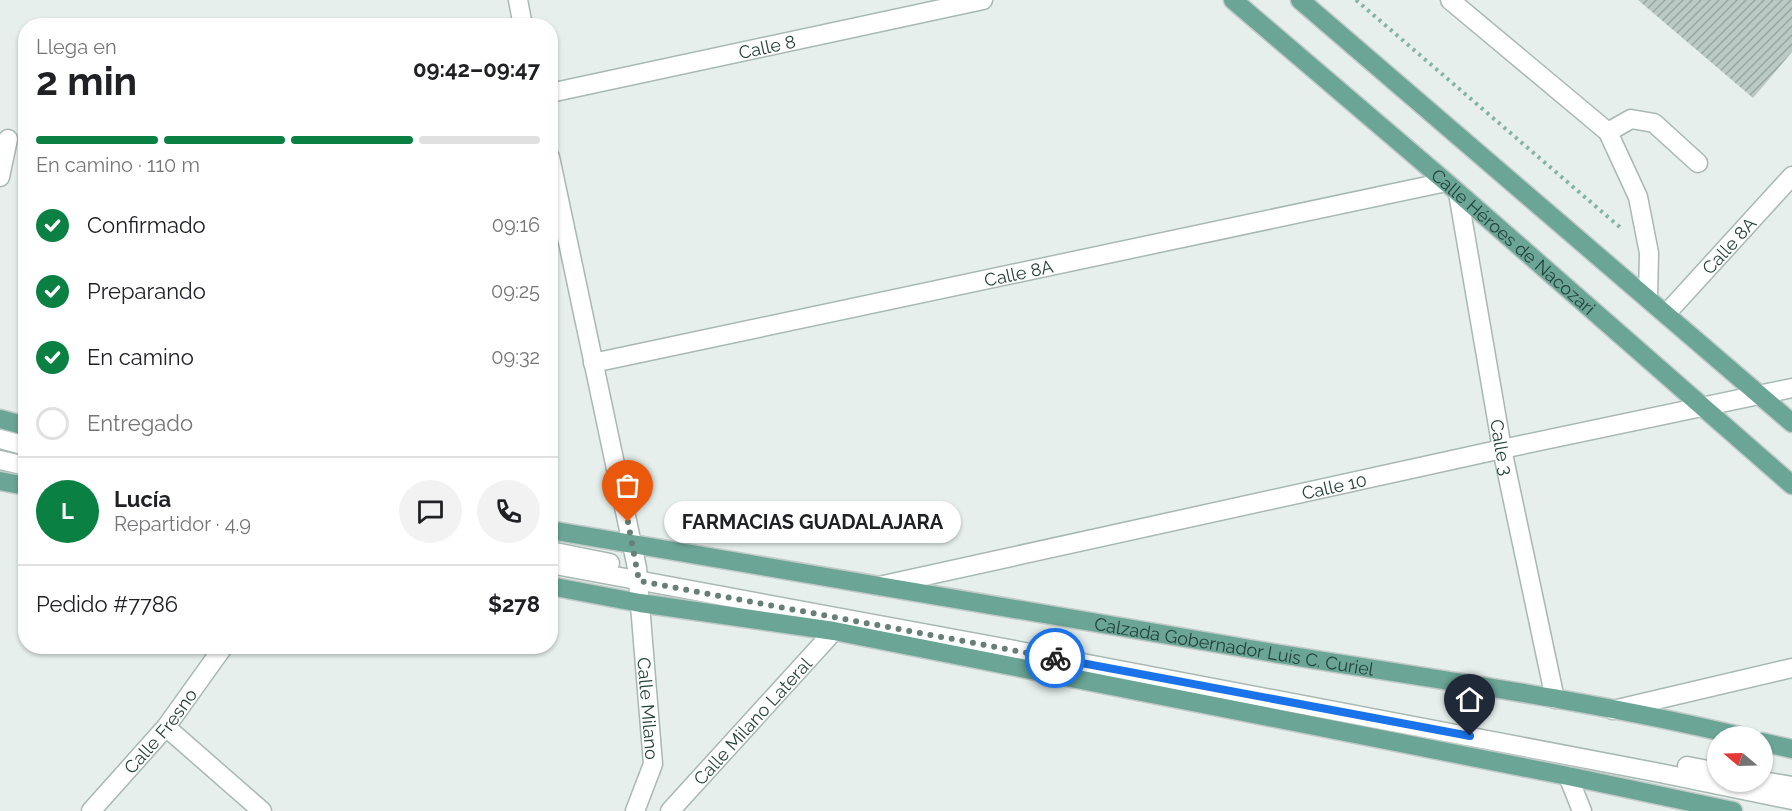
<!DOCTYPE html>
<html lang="es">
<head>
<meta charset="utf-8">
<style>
  :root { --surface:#fff; --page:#f2f2f2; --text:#202124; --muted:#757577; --line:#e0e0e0; --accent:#0b8043 }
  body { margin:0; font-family:Raleway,sans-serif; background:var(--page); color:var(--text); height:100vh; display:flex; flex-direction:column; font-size:22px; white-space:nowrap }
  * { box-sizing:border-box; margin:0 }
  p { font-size:20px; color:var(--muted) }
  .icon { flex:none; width:33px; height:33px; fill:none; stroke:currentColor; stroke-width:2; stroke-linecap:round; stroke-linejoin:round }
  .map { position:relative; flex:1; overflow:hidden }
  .panel { position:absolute; left:18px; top:18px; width:540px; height:636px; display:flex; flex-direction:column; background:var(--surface); border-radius:24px; box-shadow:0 2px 4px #0004 }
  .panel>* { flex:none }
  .needle { width:39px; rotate:289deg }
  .controls { position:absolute; left:1707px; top:726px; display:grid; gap:12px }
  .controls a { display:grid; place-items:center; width:66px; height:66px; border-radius:50%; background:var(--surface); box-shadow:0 2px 4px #0004; font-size:30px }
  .pin { position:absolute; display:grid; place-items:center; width:51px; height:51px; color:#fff; margin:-62px -26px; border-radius:50% 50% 50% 0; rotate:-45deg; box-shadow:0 0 6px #0007 }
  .pin .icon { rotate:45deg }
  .courier { position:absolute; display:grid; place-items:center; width:60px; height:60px; margin:-30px; border:4px solid #1a73e8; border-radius:50%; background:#fff; color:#222; box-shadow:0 2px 8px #0007 }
  .bubble { position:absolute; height:42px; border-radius:21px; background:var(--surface); box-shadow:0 2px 4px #0004; font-size:20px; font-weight:700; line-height:42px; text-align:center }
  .head em { font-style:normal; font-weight:700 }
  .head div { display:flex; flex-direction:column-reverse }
  .head { display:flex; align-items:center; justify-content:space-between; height:102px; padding:0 18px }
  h1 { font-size:39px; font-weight:700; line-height:45px }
  .bar { display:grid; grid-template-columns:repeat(4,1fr); gap:9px 6px; align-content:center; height:72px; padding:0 18px }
  .bar i { height:8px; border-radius:4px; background:var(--line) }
  .bar .current { background:var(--accent) }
  .bar p { grid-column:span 4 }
  .line { display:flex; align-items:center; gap:15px; padding:0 18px; border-top:2px solid var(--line) }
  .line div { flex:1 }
  .round { display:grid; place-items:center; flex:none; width:63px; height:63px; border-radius:32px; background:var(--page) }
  ol { padding:0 18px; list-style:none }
  li { display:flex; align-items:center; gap:18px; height:66px }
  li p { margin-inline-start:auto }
  li .icon { padding:6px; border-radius:50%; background:var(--accent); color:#fff; stroke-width:4 }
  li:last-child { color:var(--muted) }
  li i { width:33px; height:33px; border:3px solid var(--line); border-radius:50% }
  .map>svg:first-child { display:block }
</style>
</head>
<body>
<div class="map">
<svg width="1792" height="811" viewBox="0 0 1792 811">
  <defs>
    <pattern id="building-hatch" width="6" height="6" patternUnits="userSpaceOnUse" patternTransform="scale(1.5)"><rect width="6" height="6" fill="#bbcac4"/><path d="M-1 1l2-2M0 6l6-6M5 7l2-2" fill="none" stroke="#98a6a0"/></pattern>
  </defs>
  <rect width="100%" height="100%" fill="#e6efeb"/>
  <path fill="url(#building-hatch)" d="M1638 0H1792V52L1753 98Z"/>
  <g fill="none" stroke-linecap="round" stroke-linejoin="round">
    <g stroke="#a8b8b2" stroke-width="21">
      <g id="minor">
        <path d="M518 0 523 26"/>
        <path d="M1450 0 1608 132 1638 197 1649 253 1648 297"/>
        <path id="s1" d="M550 93 983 0"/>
        <path d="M1608 132 1631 119 1654 123 1698 163"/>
        <path id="s2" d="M550 157 637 568 653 764 635 811"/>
        <path d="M0 177 8 139"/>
        <path id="s3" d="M1458 193 1502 449 1555 699"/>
        <path id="s4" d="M1666 314 1792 176"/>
        <path id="s5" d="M593 363 1446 182"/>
        <path d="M0 439 26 446"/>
        <path d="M0 460 26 466"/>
        <path d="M550 551 610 563"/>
        <path d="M550 564 1030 653 1655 772 1792 800"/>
        <path id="s6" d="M879 586 1502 449 1792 388"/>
        <path d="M1613 710 1792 668"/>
        <path d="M166 727 262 811"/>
        <path d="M1687 766 1718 772"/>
        <path d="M1568 776 1582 811"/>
        <path d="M1762 781 1792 786"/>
        <path id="s7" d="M91 811 166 727 224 646"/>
        <path id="s8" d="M670 811 834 631"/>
      </g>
    </g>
    <g stroke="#c2cac8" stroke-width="21">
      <g id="major">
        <path id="s9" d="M1233 0 1446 182 1792 485"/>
        <path d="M1300 0 1792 423"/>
        <path d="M0 419 26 426"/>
        <path d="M0 481 26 486"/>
        <path id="s10" d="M550 530C790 571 1029 612 1268 652 1425 678 1585 699 1740 736"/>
        <path d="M550 586 640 603 834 631 1568 776 1733 811"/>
        <path d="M1762 742 1792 749"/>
      </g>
    </g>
    <path stroke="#86b3a5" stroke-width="4" stroke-dasharray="3 4.5" stroke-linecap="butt" d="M1356 0 1622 229"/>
    <use href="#minor" stroke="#fff" stroke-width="18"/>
    <use href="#major" stroke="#6aa596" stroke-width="18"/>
  </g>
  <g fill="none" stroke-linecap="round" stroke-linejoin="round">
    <path stroke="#687f78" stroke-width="6" stroke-dasharray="0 10.8" d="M628 522 639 581 1055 658"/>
    <path stroke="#1a73e8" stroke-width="8" d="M1055 658 1470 736"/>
  </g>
  <g text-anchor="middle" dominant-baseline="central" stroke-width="6" stroke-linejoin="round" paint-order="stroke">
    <g font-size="18" fill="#24423a" stroke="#f7fbf9">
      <text stroke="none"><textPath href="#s1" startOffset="222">Calle 8</textPath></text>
      <text stroke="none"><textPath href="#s9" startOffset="370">Calle Héroes de Nacozari</textPath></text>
      <text stroke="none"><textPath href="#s4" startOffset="93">Calle 8A</textPath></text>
      <text stroke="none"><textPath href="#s5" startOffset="435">Calle 8A</textPath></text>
      <text stroke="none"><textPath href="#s3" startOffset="258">Calle 3</textPath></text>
      <text stroke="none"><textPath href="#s6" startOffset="466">Calle 10</textPath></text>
      <text stroke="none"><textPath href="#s10" startOffset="694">Calzada Gobernador Luis C. Curiel</textPath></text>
      <text stroke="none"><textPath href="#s2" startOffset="561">Calle Milano</textPath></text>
      <text stroke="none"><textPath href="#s8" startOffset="122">Calle Milano Lateral</textPath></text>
      <text stroke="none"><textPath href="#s7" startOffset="106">Calle Fresno</textPath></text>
    </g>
  </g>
</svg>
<div class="controls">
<a><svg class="needle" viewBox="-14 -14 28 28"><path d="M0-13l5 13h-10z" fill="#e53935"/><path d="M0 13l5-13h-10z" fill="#757577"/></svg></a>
</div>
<div class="pin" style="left:628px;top:522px;background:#ea580c"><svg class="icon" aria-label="bag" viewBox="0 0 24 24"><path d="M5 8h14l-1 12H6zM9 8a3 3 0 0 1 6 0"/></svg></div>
<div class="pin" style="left:1470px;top:736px;background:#1f2937"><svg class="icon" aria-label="home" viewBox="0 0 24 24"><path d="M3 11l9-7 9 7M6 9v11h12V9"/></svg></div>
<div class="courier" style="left:1055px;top:658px"><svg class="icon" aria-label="bike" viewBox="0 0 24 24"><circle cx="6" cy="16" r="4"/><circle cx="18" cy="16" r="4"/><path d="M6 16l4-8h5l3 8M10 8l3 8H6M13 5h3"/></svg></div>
<div class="bubble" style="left:664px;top:501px;width:297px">FARMACIAS GUADALAJARA</div>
<section class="panel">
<div class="head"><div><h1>2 min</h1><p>Llega en</p></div><em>09:42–09:47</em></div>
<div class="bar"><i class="current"></i><i class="current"></i><i class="current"></i><i></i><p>En camino · 110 m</p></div>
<ol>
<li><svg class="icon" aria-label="check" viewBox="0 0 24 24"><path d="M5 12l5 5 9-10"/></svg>Confirmado<p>09:16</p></li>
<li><svg class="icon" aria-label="check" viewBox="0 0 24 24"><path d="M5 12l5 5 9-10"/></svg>Preparando<p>09:25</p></li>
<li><svg class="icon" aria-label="check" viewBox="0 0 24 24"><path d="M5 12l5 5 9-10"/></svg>En camino<p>09:32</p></li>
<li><i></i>Entregado</li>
</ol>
<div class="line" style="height:108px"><b class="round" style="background:var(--accent);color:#fff">L</b><div><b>Lucía</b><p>Repartidor · 4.9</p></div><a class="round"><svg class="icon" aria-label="chat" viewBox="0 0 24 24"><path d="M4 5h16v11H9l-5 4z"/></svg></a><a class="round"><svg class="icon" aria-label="phone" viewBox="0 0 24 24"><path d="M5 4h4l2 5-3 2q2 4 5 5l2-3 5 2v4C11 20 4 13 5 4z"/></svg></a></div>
<div class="line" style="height:78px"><div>Pedido #7786</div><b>$278</b></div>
</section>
</div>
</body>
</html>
